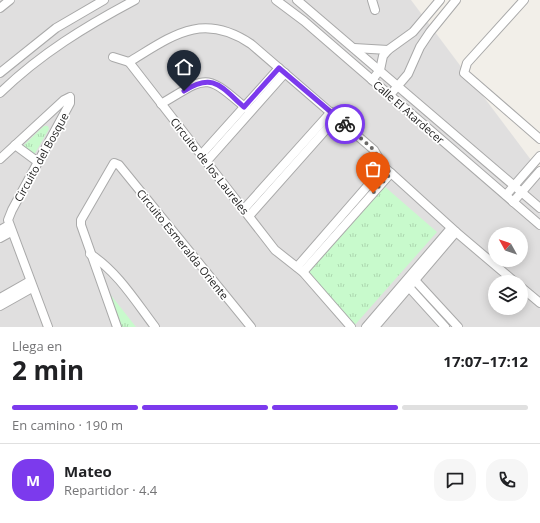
<!DOCTYPE html>
<html lang="es">
<head>
<meta charset="utf-8">
<style>
  :root { --surface:#fff; --page:#f6f6f6; --text:#202124; --muted:#757577; --line:#e0e0e0; --accent:#7c3aed }
  body { margin:0; font-family:"Open Sans",sans-serif; background:var(--page); color:var(--text); height:100vh; display:flex; flex-direction:column; font-size:15px; white-space:nowrap }
  * { box-sizing:border-box; margin:0 }
  p { font-size:13px; color:var(--muted) }
  .icon { flex:none; width:22px; height:22px; fill:none; stroke:currentColor; stroke-width:2; stroke-linecap:round; stroke-linejoin:round }
  .map { position:relative; height:327px; overflow:hidden }
  .sheet { display:flex; flex-direction:column; background:var(--surface); flex:1 }
  .sheet>* { flex:none }
  .needle { width:26px; rotate:310deg }
  .fabs { position:absolute; left:488px; top:227px; display:grid; gap:8px }
  .fabs a { display:grid; place-items:center; width:40px; height:40px; border-radius:50%; background:var(--surface); box-shadow:0 2px 10px #0003; font-size:20px }
  .pin { position:absolute; display:grid; place-items:center; width:34px; height:34px; color:#fff; margin:-41px -17px; border-radius:50% 50% 50% 0; rotate:-45deg; box-shadow:0 0 4px #0007 }
  .pin .icon { rotate:45deg }
  .courier { position:absolute; display:grid; place-items:center; width:40px; height:40px; margin:-20px; border:3px solid #7c3aed; border-radius:50%; background:#fff; color:#222; box-shadow:0 1px 5px #0007 }
  .summary em { font-style:normal; font-weight:700 }
  .summary div { display:flex; flex-direction:column-reverse }
  .summary { display:flex; align-items:center; justify-content:space-between; height:68px; padding:0 12px }
  h1 { font-size:26px; font-weight:700; line-height:30px }
  .bar { display:grid; grid-template-columns:repeat(4,1fr); gap:6px 4px; align-content:center; height:48px; padding:0 12px }
  .bar i { height:5px; border-radius:3px; background:var(--line) }
  .bar .on { background:var(--accent) }
  .bar p { grid-column:span 4 }
  .line { display:flex; align-items:center; gap:10px; padding:0 12px; border-top:1px solid var(--line) }
  .line div { flex:1 }
  .round { display:grid; place-items:center; flex:none; width:42px; height:42px; border-radius:16px; background:var(--page) }
  .map>svg:first-child { display:block }
</style>
</head>
<body>
<div class="map">
<svg width="540" height="327" viewBox="0 0 540 327">
  <defs>
    <pattern id="park-tufts" width="24" height="20" patternUnits="userSpaceOnUse"><rect width="24" height="20" fill="#c8facc"/><path d="M3 7l-1-3M5 7V3M7 7l1-3M15 17l-1-3M17 17v-4M19 17l1-3" fill="none" stroke="#acd6af"/></pattern>
  </defs>
  <rect width="100%" height="100%" fill="#f2efe9"/>
  <path fill="#e0dfdf" fill-rule="evenodd" d="M0 0H411L540 172V327H0ZM495 234H521V260H495ZM495 282H521V308H495Z"/>
  <g fill="url(#park-tufts)">
    <path d="M44 126H48L49 129 34 155 23 146Z"/>
    <path d="M384 186 437 232 353 327 305 275Z"/>
    <path d="M95 275 136 327H114Z"/>
  </g>
  <g fill="none" stroke-linecap="round" stroke-linejoin="round">
    <g stroke="#a9a9a9" stroke-width="10">
      <g id="minor">
        <path d="M276 0 304 21 540 225"/>
        <path d="M297 0 540 208"/>
        <path d="M372 0 375 10"/>
        <path d="M524 0 467 63 464 73 540 139"/>
        <path d="M0 8 10 0"/>
        <path d="M354 48 388 50"/>
        <path d="M113 57 129 62"/>
        <path d="M129 62C172 36 202 11 251 44L374 150 384 167 391 173 456 232 515 282"/>
        <path d="M129 62 275 250 303 272 351 327"/>
        <path d="M0 73 56 28 104 0"/>
        <path d="M372 80 380 70 383 56 388 50 413 32 440 0"/>
        <path d="M0 93C40 54 86 26 135 0"/>
        <path d="M390 95 408 74 420 47 430 32 456 0"/>
        <path d="M161 104C208 76 204 72 247 109"/>
        <path d="M15 145 38 162"/>
        <path d="M201 155 279 68"/>
        <path d="M0 159 64 100 70 97V103L12 210 8 220 48 327"/>
        <path d="M206 162 285 73"/>
        <path d="M506 195 540 156"/>
        <path d="M513 202 540 171"/>
        <path d="M244 209 331 112"/>
        <path d="M249 216 337 117"/>
        <path d="M0 230 9 225"/>
        <path d="M0 238 11 232"/>
        <path d="M90 254C117 271 136 302 155 327"/>
        <path d="M297 267 384 167"/>
        <path d="M303 272 391 173"/>
        <path d="M411 276 458 327"/>
        <path d="M406 284 445 327"/>
        <path d="M521 287 540 303"/>
        <path d="M0 298 30 281"/>
        <path d="M0 306 32 288"/>
        <path d="M117 327 81 225V220L114 163 119 165 251 327"/>
        <path d="M366 327 451 228"/>
        <path d="M375 327 456 232"/>
      </g>
    </g>
    <use href="#minor" stroke="#fff" stroke-width="8"/>
  </g>
  <g fill="none" stroke-linecap="round" stroke-linejoin="round">
    <path stroke="#6b6a68" stroke-width="4" stroke-dasharray="0 7.2" d="M345 124 374 150 384 167 391 173 373 193"/>
    <path stroke="#7c3aed" stroke-width="5" d="M184 91C214 72 221 87 244 107L279 68 345 124"/>
  </g>
  <g text-anchor="middle" dominant-baseline="central" stroke-width="3.5" stroke-linejoin="round" paint-order="stroke">
    <g font-size="11" fill="#222" stroke="#fff">
      <text transform="translate(409 112) rotate(41)">Calle El Atardecer</text>
      <text transform="translate(41 157) rotate(-61)">Circuito del Bosque</text>
      <text transform="translate(210 166) rotate(52)">Circuito de los Laureles</text>
      <text transform="translate(183 244) rotate(51)">Circuito Esmeralda Oriente</text>
    </g>
  </g>
</svg>
<div class="fabs">
<a><svg class="needle" viewBox="-14 -14 28 28"><path d="M0-13l5 13h-10z" fill="#e53935"/><path d="M0 13l5-13h-10z" fill="#757577"/></svg></a>
<a><svg class="icon" aria-label="layers" viewBox="0 0 24 24"><path d="M12 4l9 5-9 5-9-5zM3 14l9 5 9-5"/></svg></a>
</div>
<div class="pin" style="left:373px;top:193px;background:#ea580c"><svg class="icon" aria-label="bag" viewBox="0 0 24 24"><path d="M5 8h14l-1 12H6zM9 8a3 3 0 0 1 6 0"/></svg></div>
<div class="pin" style="left:184px;top:91px;background:#1f2937"><svg class="icon" aria-label="home" viewBox="0 0 24 24"><path d="M3 11l9-7 9 7M6 9v11h12V9"/></svg></div>
<div class="courier" style="left:345px;top:124px"><svg class="icon" aria-label="bike" viewBox="0 0 24 24"><circle cx="6" cy="16" r="4"/><circle cx="18" cy="16" r="4"/><path d="M6 16l4-8h5l3 8M10 8l3 8H6M13 5h3"/></svg></div>
</div>
<section class="sheet">
<div class="summary"><div><h1>2 min</h1><p>Llega en</p></div><em>17:07–17:12</em></div>
<div class="bar"><i class="on"></i><i class="on"></i><i class="on"></i><i></i><p>En camino · 190 m</p></div>
<div class="line" style="height:72px"><b class="round" style="background:var(--accent);color:#fff">M</b><div><b>Mateo</b><p>Repartidor · 4.4</p></div><a class="round"><svg class="icon" aria-label="chat" viewBox="0 0 24 24"><path d="M4 5h16v11H9l-5 4z"/></svg></a><a class="round"><svg class="icon" aria-label="phone" viewBox="0 0 24 24"><path d="M5 4h4l2 5-3 2q2 4 5 5l2-3 5 2v4C11 20 4 13 5 4z"/></svg></a></div>
</section>
</body>
</html>
